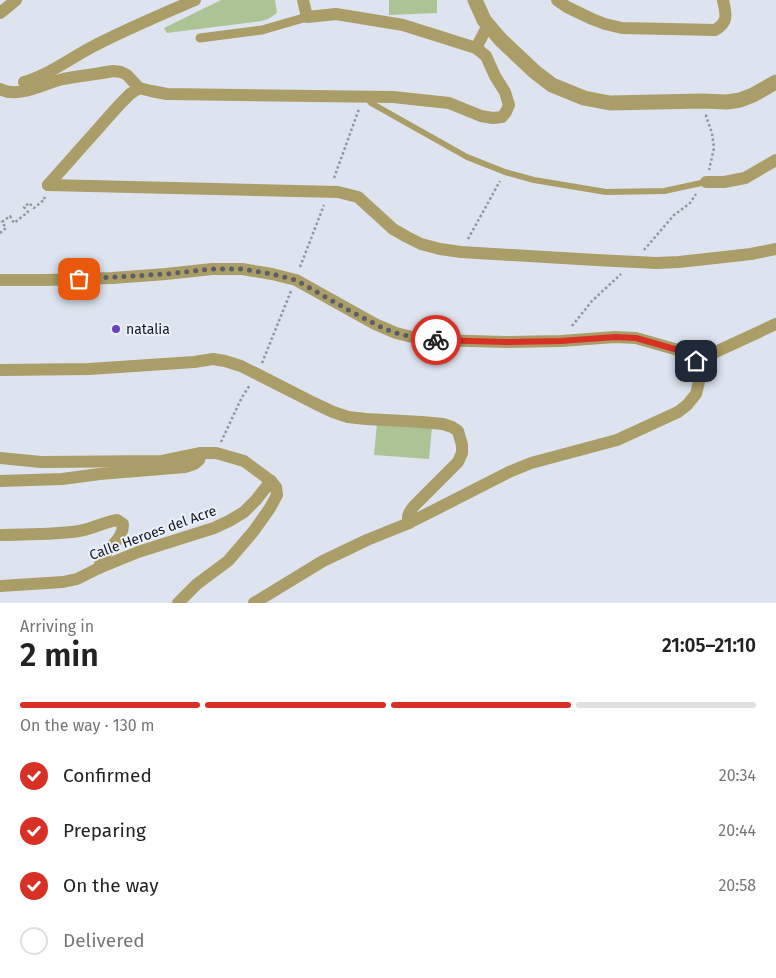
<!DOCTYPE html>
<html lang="en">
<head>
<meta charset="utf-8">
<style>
  :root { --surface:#fff; --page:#f6f6f6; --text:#222; --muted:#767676; --line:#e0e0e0; --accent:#d93025 }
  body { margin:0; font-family:"Fira Sans",sans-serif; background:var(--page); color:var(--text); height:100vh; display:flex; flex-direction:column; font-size:19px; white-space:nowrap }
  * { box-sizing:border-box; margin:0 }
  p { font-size:16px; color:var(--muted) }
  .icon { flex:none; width:28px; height:28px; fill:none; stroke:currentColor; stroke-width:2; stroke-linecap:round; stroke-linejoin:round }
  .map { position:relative; height:603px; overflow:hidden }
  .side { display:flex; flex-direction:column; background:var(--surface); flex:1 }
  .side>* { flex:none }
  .pin { position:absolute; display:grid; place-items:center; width:42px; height:42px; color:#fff; margin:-21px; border-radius:10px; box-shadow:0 2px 8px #0006 }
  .courier { position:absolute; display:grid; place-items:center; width:50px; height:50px; margin:-25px; border:4px solid #d93025; border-radius:50%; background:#fff; color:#222; box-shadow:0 1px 6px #0007 }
  .head em { font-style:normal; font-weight:600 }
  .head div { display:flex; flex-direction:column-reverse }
  .head { display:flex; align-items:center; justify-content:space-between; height:85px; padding:0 20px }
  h1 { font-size:32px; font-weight:600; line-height:38px }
  .bar { display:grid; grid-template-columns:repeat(4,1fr); gap:8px 5px; align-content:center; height:60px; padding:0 20px }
  .bar i { height:6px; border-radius:4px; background:var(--line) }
  .bar .active { background:var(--accent) }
  .bar p { grid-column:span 4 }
  ol { padding:0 20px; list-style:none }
  li { display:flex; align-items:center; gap:15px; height:55px }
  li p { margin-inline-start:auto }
  li .icon { padding:5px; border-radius:50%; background:var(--accent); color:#fff; stroke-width:4 }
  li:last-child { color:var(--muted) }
  li i { width:28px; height:28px; border:2px solid var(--line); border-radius:50% }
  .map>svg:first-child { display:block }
</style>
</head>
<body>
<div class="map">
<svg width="776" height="603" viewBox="0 0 776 603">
  <rect width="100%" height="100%" fill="#dde4ef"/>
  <g fill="#acc495">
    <path d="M221 0H275L277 13 268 19 261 21 167 33 164 28Z"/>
    <path d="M389 0H437V13L389 15Z"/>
    <path d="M377 423 432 427 429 459 374 455Z"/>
  </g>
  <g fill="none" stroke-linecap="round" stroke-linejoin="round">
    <g stroke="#91969e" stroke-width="2.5" stroke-dasharray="2.5 2.5" stroke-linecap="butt">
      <path d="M707 115 706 116 712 133 714 148 709 170"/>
      <path d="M334 178 359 109"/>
      <path d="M0 233 6 228 2 222 10 216 14 223 28 212 24 207 29 203 34 208 45 199 44 197"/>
      <path d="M468 239 500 181"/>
      <path d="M644 250 674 215 690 203 696 194"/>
      <path d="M300 267 324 205"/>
      <path d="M572 326 592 301 621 274"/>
      <path d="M262 363 291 291"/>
      <path d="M221 442 242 397 250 385"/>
    </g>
    <path stroke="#ab9d68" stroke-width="6" d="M367 98 371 103 467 157 505 172 534 180 606 192 664 191 706 182"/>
    <path stroke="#ab9d68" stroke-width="9" d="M200 38 262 30 307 17"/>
    <g stroke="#ab9d68" stroke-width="12">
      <path d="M557 0 567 7 592 19 605 24 622 28 715 30C729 22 726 14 723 0"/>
      <path d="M0 13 16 0"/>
      <path d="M476 48 488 25"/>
      <path d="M24 82C48 75 68 60 90 48 124 30 160 15 195 0"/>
      <path d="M0 89C18 99 45 83 63 79 80 76 97 74 113 71L121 72 127 75 139 88 151 91 167 94 393 97 449 103 481 116 493 118 502 117 506 112 509 105 505 92 495 76 486 56 476 48 403 25 336 14 307 17 303 0"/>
      <path d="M706 182H724L745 178 776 160"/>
      <path d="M48 185 338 192 358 197 393 229 407 237 421 244 440 249 461 252 596 260 656 263 679 262 751 254 776 249"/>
      <path d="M48 185 120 104 130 94 139 88"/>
      <path d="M0 280H47L112 278 166 274 212 269H242L272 274 296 280 375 324 396 333 412 337 436 340 506 342 561 341 615 337 636 338 678 350 691 356 696 361 699 373V382L696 394 687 405 678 412 617 440 531 463 509 472 409 523 367 540 323 561 254 603"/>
      <path d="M696 361 776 324"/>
      <path d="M0 370 89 369 194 362 213 359 225 361 241 366 314 403 333 412 348 417 366 419 422 422 443 424 452 427 458 431 462 445V453L458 462 414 506C410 511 406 516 409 523"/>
      <path d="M0 458 41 462 162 461 201 453H216L244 461 271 481 276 487 277 495 270 508 253 532 228 561 197 584 178 603"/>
      <path d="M0 481 62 479 100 474 185 467 194 464 199 460 201 453"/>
      <path d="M0 535C26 534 53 535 79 531 92 529 104 522 117 520L123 524C123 541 108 545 102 560 100 562 100 565 99 568"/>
      <path d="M0 586 63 582 77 579 99 568 138 552 214 528 229 521 244 512 256 500 271 481"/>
    </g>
    <path stroke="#ab9d68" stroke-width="15" d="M475 0 484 20 501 40 535 72 552 85 584 98 610 103 702 101 727 102 740 100 753 95 776 82"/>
  </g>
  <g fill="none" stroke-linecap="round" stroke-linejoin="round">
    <path stroke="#5b5f65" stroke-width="5" stroke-dasharray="0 9" d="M79 279 166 274 212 269H242L272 274 296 280 350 311 385 329 396 333 412 337 436 340"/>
    <path stroke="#d93025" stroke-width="6" d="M436 340 506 342 561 341 615 337 636 338 678 350 691 356 696 361"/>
  </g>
  <circle fill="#6c40b7" stroke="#ebf1fc" stroke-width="2" cx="116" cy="329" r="5"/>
  <g text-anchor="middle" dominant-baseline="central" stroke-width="4" stroke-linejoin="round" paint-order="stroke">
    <g font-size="14" fill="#15171b" stroke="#ebf1fc" text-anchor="start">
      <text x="126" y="329">natalia</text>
    </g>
    <g font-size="14" fill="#15171b" stroke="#ebf1fc">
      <text transform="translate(153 533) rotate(-20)">Calle Heroes del Acre</text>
    </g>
  </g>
</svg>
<div class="pin" style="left:79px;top:279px;background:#ea580c"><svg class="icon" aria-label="bag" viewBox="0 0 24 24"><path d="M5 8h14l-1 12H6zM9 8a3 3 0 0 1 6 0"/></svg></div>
<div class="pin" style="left:696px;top:361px;background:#1f2937"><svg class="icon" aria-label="home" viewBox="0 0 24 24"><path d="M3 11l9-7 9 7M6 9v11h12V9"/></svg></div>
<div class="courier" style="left:436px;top:340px"><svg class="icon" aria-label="bike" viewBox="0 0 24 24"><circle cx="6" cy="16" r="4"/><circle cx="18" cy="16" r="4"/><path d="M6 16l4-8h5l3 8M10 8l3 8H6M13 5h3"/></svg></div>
</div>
<section class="side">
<div class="head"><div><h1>2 min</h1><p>Arriving in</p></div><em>21:05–21:10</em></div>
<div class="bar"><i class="active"></i><i class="active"></i><i class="active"></i><i></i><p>On the way · 130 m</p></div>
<ol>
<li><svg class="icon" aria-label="check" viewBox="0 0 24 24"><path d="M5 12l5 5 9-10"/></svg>Confirmed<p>20:34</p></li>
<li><svg class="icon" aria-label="check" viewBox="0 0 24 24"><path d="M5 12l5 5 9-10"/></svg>Preparing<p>20:44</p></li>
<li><svg class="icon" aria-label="check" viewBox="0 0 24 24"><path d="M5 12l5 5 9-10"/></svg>On the way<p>20:58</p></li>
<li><i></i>Delivered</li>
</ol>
</section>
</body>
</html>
